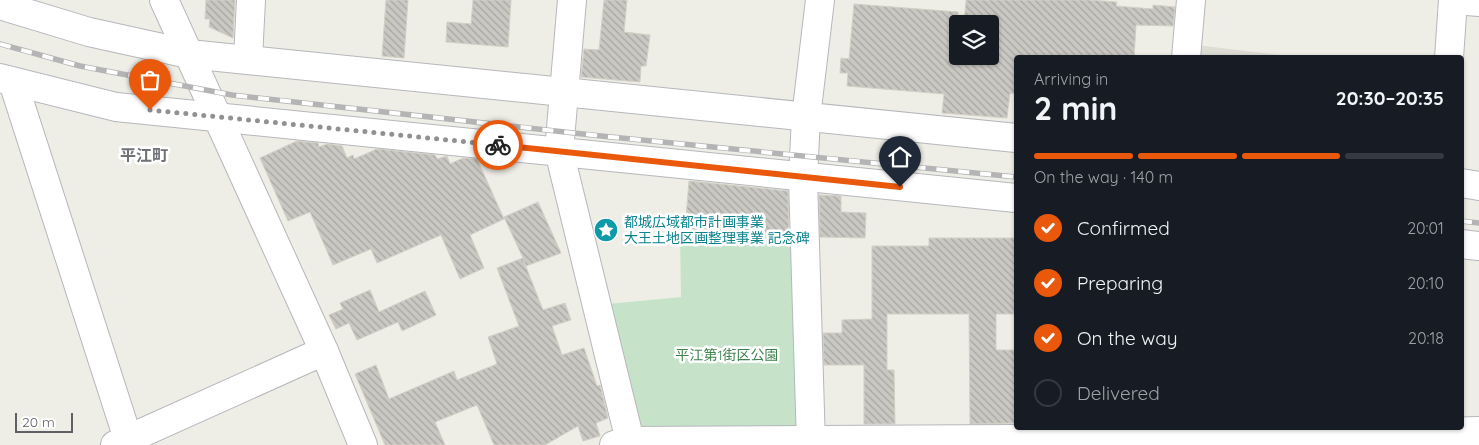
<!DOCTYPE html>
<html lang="en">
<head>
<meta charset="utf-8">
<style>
  :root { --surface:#171b24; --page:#20242c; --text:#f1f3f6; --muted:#9ea1a6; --line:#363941; --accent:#ea580c }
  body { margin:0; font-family:Quicksand,"Noto Sans JP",sans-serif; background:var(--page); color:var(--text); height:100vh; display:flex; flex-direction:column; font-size:19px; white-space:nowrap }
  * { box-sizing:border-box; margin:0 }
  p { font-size:16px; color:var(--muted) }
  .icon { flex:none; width:28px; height:28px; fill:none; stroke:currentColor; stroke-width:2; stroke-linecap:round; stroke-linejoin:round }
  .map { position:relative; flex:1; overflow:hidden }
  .details { position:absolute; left:1014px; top:55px; width:450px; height:375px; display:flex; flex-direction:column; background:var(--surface); border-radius:5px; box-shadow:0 1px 4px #0004 }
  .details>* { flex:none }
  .tools { position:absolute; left:949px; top:15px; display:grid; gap:10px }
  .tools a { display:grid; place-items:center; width:50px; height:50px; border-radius:5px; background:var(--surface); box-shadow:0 1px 4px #0004; font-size:25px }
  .scale { position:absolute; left:15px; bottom:12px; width:58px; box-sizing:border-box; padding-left:5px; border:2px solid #5e6065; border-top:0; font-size:14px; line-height:18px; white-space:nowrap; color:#5e6065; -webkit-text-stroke:4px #fff; paint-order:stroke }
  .pin { position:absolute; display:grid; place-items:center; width:42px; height:42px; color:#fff; margin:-51px -21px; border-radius:50% 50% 50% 0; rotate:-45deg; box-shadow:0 0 5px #0007 }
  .pin .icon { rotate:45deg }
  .courier { position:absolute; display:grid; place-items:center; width:50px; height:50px; margin:-25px; border:4px solid #ea580c; border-radius:50%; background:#fff; color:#222; box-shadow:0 1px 6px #0007 }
  .summary em { font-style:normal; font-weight:700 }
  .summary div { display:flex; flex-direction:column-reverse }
  .summary { display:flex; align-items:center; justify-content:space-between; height:85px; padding:0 20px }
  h1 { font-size:32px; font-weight:700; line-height:38px }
  .bar { display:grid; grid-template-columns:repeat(4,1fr); gap:8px 5px; align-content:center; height:60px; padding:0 20px }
  .bar i { height:6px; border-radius:4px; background:var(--line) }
  .bar .active { background:var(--accent) }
  .bar p { grid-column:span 4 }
  ol { padding:0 20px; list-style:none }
  li { display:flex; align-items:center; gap:15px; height:55px }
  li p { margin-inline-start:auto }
  li .icon { padding:5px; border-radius:50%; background:var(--accent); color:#fff; stroke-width:4 }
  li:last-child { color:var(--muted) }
  li i { width:28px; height:28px; border:2px solid var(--line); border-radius:50% }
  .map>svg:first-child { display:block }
</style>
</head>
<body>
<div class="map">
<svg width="1479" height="445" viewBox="0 0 1479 445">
  <defs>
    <pattern id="building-back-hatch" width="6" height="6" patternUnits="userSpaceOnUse" patternTransform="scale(1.25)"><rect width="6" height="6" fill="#cac8c3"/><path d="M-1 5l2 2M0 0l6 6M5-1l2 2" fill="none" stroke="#a7a6a2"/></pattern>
  </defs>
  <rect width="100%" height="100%" fill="#eeeee6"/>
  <path fill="#deddd5" d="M1196 45 1288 56V58H1195Z"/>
  <path fill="#c6e3ca" d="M680 233 797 243 805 418 795 429 641 430 608 304 681 297Z"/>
  <g fill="url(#building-back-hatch)" stroke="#d3d1c5">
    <path d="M206 0H235L233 38 209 27 210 19H205Z"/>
    <path d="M386 0H408L404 58 382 56Z"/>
    <path d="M473 0H511L508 47 446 42 447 22 471 24Z"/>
    <path d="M604 0H627L624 32 650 35 646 66H641L640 82 581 77 584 49 599 50Z"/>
    <path d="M966 0H1089L1117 2 1116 6 1153 9V5L1175 7 1173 26 1136 25 1134 58H1016V94L1010 93 1007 118 942 113 944 94 847 86 848 73H840L841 58 849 59 854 4 958 12V56H990V24H964Z"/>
    <path d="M297 141 318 143 319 147 327 144 342 146 347 158 353 155 354 159 377 149 435 155 437 159 447 156 450 164 463 158 477 159 504 219 470 235 484 268 460 279 441 235 377 263 371 249 333 265 310 212 288 221 260 158Z"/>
    <path d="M689 181 788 191 789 239 685 230Z"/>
    <path d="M819 195 841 196V212L866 213 865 238 820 237Z"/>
    <path d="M538 202 561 253 526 266 523 259 543 310 565 303 571 320 552 326 562 355 584 348 597 386 600 385 608 418 596 423 600 436 583 441 578 426 545 445H494L477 405 435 422 445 445H385L355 374 376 365 389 399 454 371 457 380 497 364 488 337 519 326 497 268 523 258 504 217Z"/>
    <path d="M929 238H1016V314H996V350H1016V423L970 424 969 314H887V370H894L895 424H864V365H824L823 333H842V320L872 319V246H929Z"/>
    <path d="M370 290 379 312 425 291 436 315 402 331 398 322 357 340 349 323 336 329 329 315 343 309 340 303Z"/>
  </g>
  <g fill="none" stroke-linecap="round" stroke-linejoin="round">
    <g stroke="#b6b7bc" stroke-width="30">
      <g id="minor">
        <path d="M164 0 324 351 363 445"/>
        <path d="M572 0 559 151 630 441"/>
        <path d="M1455 0 1479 2"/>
        <path d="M0 5 89 32 189 54 1016 138"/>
        <path d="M1186 58 1191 0"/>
        <path d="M1449 58 1453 0"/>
        <path d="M248 59 251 0"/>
        <path d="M0 78 116 107 1016 198"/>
        <path d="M13 82 128 439"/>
        <path d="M1461 183 1479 186"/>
        <path d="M1461 244 1479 246"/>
        <path d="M115 445 324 351"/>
        <path d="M614 445 630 441 1181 438 1479 431"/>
        <path d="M811 445 803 178 806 117 820 0"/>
      </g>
    </g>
    <use href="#minor" stroke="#fff" stroke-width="28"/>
    <g stroke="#b4b4b5" stroke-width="5.5">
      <g id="rail">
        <path d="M0 44 80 66 232 95 601 136 1016 177"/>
        <path d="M1461 221 1479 223"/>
      </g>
    </g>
    <use href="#rail" stroke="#fff" stroke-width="4" stroke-dasharray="11" stroke-linecap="butt"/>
  </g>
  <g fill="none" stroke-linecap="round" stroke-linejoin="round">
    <path stroke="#909292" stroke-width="5" stroke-dasharray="0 9" d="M150 110 498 145"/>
    <path stroke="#ea580c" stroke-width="6" d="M498 145 900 187"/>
  </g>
  <defs>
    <g id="sight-disc" transform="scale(1.25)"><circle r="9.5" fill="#0f9aa8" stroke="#fff"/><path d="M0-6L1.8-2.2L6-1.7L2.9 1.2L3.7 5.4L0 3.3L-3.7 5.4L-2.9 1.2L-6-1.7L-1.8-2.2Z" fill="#fff"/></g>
  </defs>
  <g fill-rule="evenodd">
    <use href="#sight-disc" x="606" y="230"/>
  </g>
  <g text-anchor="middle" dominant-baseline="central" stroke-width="5" stroke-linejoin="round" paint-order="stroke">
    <g font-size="14" fill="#0d838f" stroke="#fff" text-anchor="start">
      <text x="624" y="222">都城広域都市計画事業<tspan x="624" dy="16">大王土地区画整理事業 記念碑</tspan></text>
    </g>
    <g font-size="14" fill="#3f834d" stroke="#fff">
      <text x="727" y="355">平江第1街区公園</text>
    </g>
    <g font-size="16" font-weight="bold" fill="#6f7277" stroke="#fff">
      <text x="144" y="155">平江町</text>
    </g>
  </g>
</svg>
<div class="tools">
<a><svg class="icon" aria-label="layers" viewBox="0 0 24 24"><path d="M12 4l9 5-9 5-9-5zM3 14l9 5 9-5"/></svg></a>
</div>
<div class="scale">20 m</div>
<div class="pin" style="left:150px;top:110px;background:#ea580c"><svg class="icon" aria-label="bag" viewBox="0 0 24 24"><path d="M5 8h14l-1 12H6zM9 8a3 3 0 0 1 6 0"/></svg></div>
<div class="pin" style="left:900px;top:187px;background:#1f2937"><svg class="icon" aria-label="home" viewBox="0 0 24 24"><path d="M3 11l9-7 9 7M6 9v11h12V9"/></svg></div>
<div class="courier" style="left:498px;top:145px"><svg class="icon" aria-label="bike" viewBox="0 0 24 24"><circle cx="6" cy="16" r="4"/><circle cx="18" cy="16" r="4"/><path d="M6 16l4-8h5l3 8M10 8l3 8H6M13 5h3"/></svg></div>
<section class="details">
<div class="summary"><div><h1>2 min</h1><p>Arriving in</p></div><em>20:30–20:35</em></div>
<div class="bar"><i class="active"></i><i class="active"></i><i class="active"></i><i></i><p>On the way · 140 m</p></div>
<ol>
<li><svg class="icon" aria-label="check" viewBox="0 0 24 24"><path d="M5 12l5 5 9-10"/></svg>Confirmed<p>20:01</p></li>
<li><svg class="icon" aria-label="check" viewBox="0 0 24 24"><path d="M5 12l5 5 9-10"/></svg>Preparing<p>20:10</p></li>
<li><svg class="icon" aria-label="check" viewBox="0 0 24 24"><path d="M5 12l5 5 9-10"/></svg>On the way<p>20:18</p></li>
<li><i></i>Delivered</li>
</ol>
</section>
</div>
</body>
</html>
